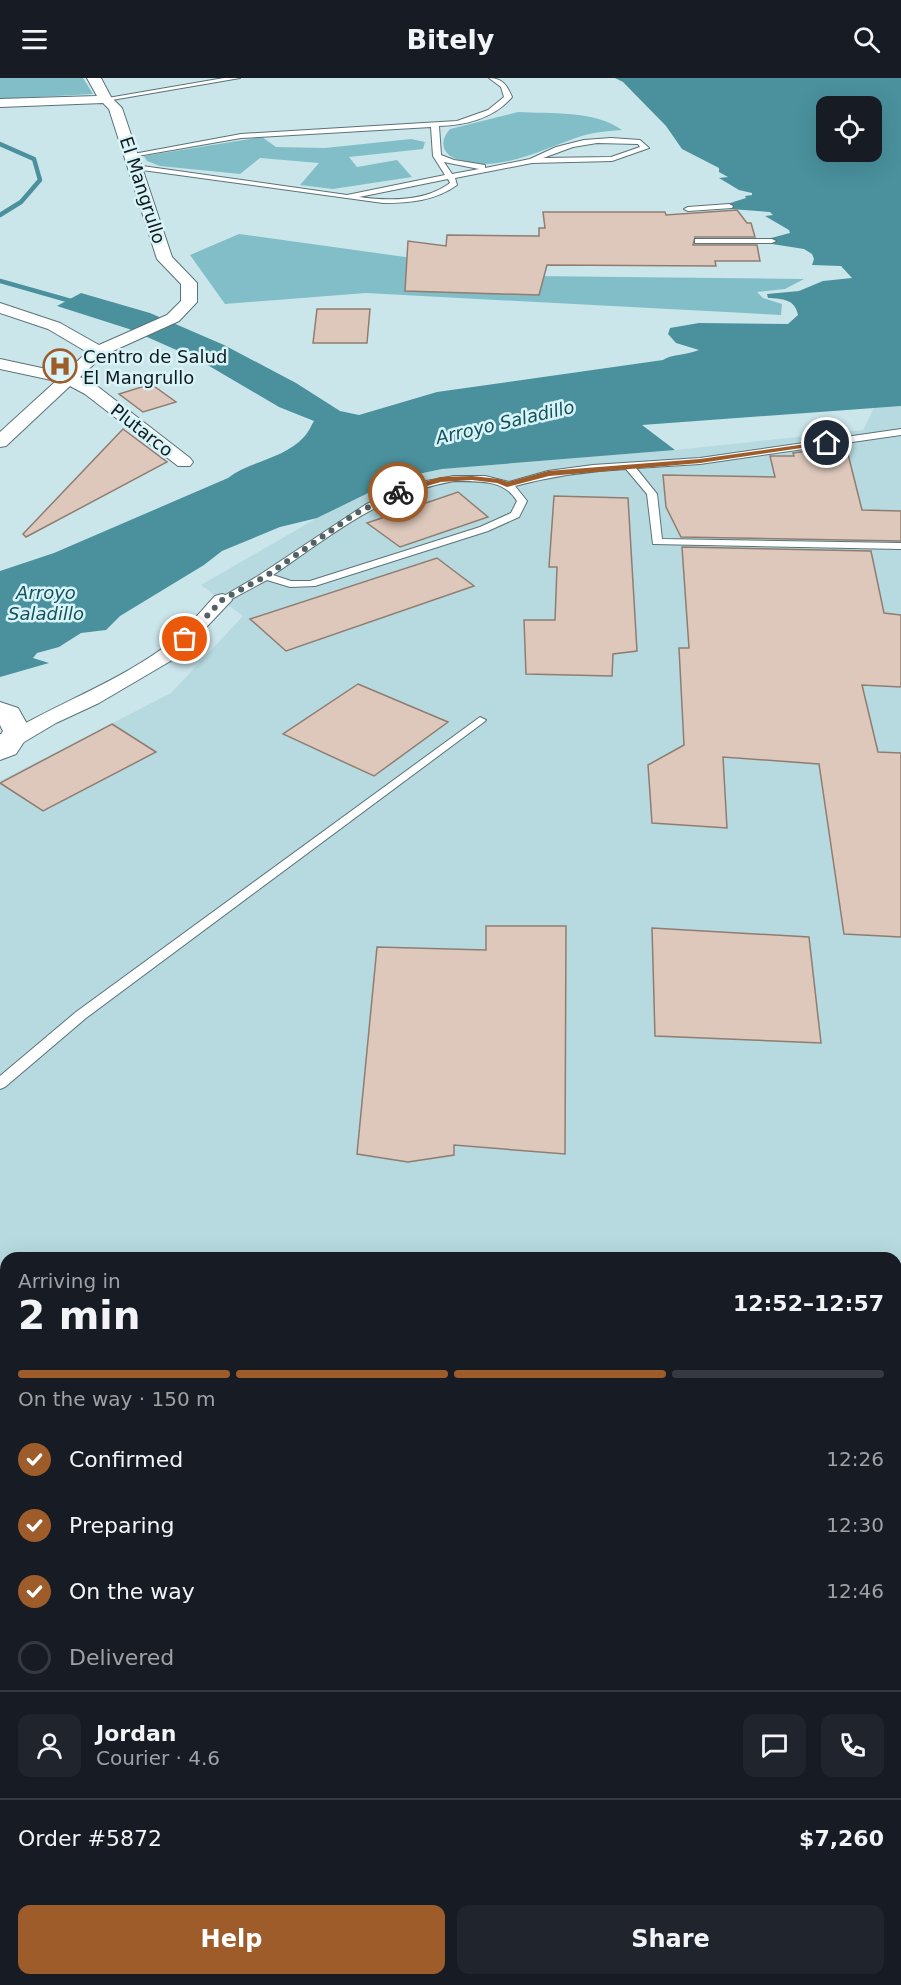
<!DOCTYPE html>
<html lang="en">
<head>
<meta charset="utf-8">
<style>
  :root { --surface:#171b24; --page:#20242c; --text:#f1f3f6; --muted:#9ea1a6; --line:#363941; --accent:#9e5c2a }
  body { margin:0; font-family:"DejaVu Sans",sans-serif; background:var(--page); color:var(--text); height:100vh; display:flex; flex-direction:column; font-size:22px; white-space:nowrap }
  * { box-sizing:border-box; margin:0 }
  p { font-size:20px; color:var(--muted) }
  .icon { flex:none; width:33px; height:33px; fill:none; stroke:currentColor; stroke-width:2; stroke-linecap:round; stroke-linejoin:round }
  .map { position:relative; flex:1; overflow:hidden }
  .details { position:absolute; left:0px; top:1174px; width:902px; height:734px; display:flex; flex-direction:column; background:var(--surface); border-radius:18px 18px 0 0; box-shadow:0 6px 24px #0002 }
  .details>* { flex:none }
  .buttons { position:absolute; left:816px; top:18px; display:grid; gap:12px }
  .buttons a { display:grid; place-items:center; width:66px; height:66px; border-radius:12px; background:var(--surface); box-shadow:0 6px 24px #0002; font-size:30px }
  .pin { position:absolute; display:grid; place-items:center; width:51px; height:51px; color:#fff; margin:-26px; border:3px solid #fff; border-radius:50%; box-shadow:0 2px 6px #0007 }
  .courier { position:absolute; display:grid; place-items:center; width:60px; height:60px; margin:-30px; border:4px solid #9e5c2a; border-radius:50%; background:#fff; color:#222; box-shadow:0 2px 8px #0007 }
  .overview em { font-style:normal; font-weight:600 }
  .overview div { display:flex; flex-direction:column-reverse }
  .overview { display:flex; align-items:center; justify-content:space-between; height:102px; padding:0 18px }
  h1 { font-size:39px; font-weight:600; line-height:45px }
  .bar { display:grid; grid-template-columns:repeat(4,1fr); gap:9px 6px; align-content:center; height:72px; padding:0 18px }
  .bar i { height:8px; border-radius:4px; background:var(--line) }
  .bar .active { background:var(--accent) }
  .bar p { grid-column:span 4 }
  .line { display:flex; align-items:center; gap:15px; padding:0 18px; border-top:2px solid var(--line) }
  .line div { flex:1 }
  .round { display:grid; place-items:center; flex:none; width:63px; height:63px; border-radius:12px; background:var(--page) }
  ol { padding:0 18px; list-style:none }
  li { display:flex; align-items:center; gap:18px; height:66px }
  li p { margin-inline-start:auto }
  li .icon { padding:6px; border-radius:50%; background:var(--accent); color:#fff; stroke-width:4 }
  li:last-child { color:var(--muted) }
  li i { width:33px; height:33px; border:3px solid var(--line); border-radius:50% }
  .button { display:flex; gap:12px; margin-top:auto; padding:12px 18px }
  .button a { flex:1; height:69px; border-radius:12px; background:var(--accent); color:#fff; font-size:24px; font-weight:600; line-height:69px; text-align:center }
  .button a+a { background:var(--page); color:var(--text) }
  header { display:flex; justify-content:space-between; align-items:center; height:78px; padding:0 18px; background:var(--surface); font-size:27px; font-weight:600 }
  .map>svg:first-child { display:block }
</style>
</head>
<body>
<header><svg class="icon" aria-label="menu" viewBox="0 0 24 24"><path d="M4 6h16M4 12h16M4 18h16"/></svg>Bitely<svg class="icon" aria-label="search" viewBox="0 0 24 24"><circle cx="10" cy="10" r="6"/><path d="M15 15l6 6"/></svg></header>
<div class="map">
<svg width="901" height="1907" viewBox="0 0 901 1907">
  <rect width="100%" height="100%" fill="#cbe6eb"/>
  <path fill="#b6dae0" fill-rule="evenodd" d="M901 328V1907H0V703L171 615 243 538 201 507 317 440 399 400 442 391 675 372 863 352 874 330ZM6 1180H896V1902H6Z"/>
  <g fill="#82bec8">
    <path d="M0 0H83L93 16 0 21Z"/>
    <path d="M518 34C551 36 594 32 622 52 610 53 597 54 585 57 545 69 502 96 459 82 453 80 448 78 445 72 441 64 445 57 450 51Z"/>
    <path d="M262 59 276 69 325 70 411 61 425 64 423 71 349 79 357 89 397 82 412 99 333 111 300 107 319 85 260 80 240 96 160 88 147 83 144 78Z"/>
    <path d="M239 156 427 182V197L804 201 785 211 757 214 763 220 782 226 781 237 366 215 225 226 190 177Z"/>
  </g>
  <path fill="#4a919d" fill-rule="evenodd" d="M615 0H901V328L642 347 675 372 442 391 399 400 317 440 280 449 222 473 204 487 120 538 106 552 81 555 59 569 37 575 33 580 49 585 0 599V493L54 475 228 400C250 383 284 381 304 359 308 355 311 348 314 343L279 329 199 282 129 251 57 228 81 215 150 235 224 267 296 305 340 333 359 337 437 314 663 282C672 276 688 277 699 272L676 265 668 256 670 250 699 245 788 246 798 237C795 221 783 221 768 220L767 216 799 213 823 203 852 200 841 188 812 187 814 181 812 176 804 171 772 166 771 160 790 155 789 152 765 138 773 137 770 134 731 131 727 126 746 120 745 118 752 117V115L739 112 719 100 728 99 719 94V90L682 71 666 48 623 4ZM826 28H872V74H826Z"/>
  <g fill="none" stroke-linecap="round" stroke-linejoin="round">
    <g stroke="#4a919d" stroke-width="4.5">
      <path d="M0 66 34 81 40 102 21 124 0 137"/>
      <path d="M0 203 78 225"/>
    </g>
  </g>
  <g fill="#ddc8bb" stroke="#907d71" stroke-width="1.5">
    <path d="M737 132 747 145H751L755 159H695L693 167H757L760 183H715L716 188 547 187 539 217 405 213 408 163 446 168 447 157 539 158V150H545L543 134H665L666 137Z"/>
    <path d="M317 231H370L367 265H313Z"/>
    <path d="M151 306 176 324 143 334 119 316Z"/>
    <path d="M123 351 167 384 26 459 23 456Z"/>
    <path d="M816 372H847L862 432 901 433V463L681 459 666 429 663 397 775 399 770 378H794L793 375Z"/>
    <path d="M458 414 488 439 400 469 367 445Z"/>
    <path d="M554 418 628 420 637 573 613 576 612 598 526 596 524 542H555L557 489H549Z"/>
    <path d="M682 469 871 473 884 535 901 537V609L862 607 878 674 901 675V859L844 856 819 686 723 679 727 750 652 745 648 687 684 667 679 570H689Z"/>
    <path d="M437 480 474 508 286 573 250 541Z"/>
    <path d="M358 606 448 644 374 698 283 656Z"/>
    <path d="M112 646 156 674 43 733 0 705Z"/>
    <path d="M486 848H566L565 1076 454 1067V1077L408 1084 357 1076 377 869 486 872Z"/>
    <path d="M652 850 809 859 821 965 655 958Z"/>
  </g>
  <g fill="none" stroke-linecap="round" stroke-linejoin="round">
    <g stroke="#5a7377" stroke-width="2">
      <g id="lane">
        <path d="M224 0H240L106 23 102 21Z"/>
        <path d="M489 0C502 0 507 7 512 19 493 41 466 47 439 48L441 77 454 82 485 87V90L530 81 556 69 584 62 611 60 640 62 649 70 612 83 532 85 455 100 457 107C435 123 409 125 383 125L135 91 131 89 135 87 347 117 445 97 433 78 431 49 241 60 132 79 128 77 241 56 457 43 488 32 504 19 501 9ZM597 65 638 66 640 69 611 79 543 80 573 69ZM444 84 479 91 452 96ZM448 101 450 105C425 124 388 123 359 119Z"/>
        <path d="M729 126 733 128 732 130 688 133 684 131 688 129Z"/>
        <path d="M695 161H772L776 163 772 165H695Z"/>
        <path d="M901 351V357L700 386 636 390 657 416 662 461 901 465V471L653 466 647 416 626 391C588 393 552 398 515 408L527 423 519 439 488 453 315 508 290 509 267 502 226 524H218L217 522 258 498 365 427 392 413 421 404 454 398H485L509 404 548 393 593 387 700 380ZM454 403C477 404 503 400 517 423L511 435 480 449 310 503H291L273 497C333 456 380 416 454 403Z"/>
        <path d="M480 639 486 642 484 644 86 940 5 1009 0 1011V998L76 934Z"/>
        <path d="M6 1545V1561L0 1562V1546Z"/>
        <path d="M896 1759 901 1761V1796L896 1794Z"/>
      </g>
    </g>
    <g stroke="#5a7377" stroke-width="2">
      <g id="street">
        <path d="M87 0H101L111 19 122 30 172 179 197 205V224L179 243 104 277 80 299 97 308 190 380 193 384 190 388H178L85 316 70 308 6 368 0 369V354L56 303 0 291V281L65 295 87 274 48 251 0 235V225L60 245 99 267 167 237 181 223V206L157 181 109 31 103 25 0 29V21L97 18Z"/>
        <path d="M222 516 229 518 232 522 179 578 99 625 56 645 19 667 0 670V656H6C57 626 115 605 163 570 182 557 199 535 215 518Z"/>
      </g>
    </g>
    <g stroke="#5a7377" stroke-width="2">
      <path id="secondary" d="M0 624 18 630 31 653 16 676 0 682V658L3 653 0 647Z"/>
    </g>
    <use href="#lane" fill="#fff" fill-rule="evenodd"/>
    <use href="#street" fill="#fff" fill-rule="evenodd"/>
    <use href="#secondary" fill="#fff" fill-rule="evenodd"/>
  </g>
  <path fill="#9e5c2a" d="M827 363 829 366 700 385 549 398 507 409 497 405 472 402 441 404 398 416 394 414 440 399 472 398 499 401 508 404 548 393 700 381Z"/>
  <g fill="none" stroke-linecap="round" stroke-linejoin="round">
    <path stroke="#516164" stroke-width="6" stroke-dasharray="0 10.8" d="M185 561 222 522 266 498 355 436 398 414"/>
  </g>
  <defs>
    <g id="hospital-ring" transform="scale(1.725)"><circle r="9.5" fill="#d8f4f9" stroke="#9e5c2a" stroke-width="1.5"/><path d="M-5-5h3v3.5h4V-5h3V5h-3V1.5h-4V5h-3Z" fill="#9e5c2a"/></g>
  </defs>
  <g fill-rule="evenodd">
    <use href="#hospital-ring" x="60" y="288"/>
  </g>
  <g text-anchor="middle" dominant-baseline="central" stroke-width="5" stroke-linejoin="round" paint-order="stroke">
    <g font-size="18" fill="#101a1c" stroke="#d8f4f9">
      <text transform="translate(143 112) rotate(72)">El Mangrullo</text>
      <text transform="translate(142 352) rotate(38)">Plutarco</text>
    </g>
    <g font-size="18" fill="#101a1c" stroke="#d8f4f9" text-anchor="start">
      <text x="83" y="278">Centro de Salud<tspan x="83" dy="21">El Mangrullo</tspan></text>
    </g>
    <g font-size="18" font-style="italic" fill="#14525b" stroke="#d8f4f9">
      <text transform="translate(505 344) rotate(-13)">Arroyo Saladillo</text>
      <text x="46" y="514">Arroyo<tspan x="46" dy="21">Saladillo</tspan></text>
    </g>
  </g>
</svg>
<div class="buttons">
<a><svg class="icon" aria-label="locate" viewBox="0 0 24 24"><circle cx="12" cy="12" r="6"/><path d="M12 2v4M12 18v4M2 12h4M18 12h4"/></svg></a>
</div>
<div class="pin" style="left:185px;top:561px;background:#ea580c"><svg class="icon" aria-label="bag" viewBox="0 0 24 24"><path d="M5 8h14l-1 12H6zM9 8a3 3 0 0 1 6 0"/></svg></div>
<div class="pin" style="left:827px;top:365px;background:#1f2937"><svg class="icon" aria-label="home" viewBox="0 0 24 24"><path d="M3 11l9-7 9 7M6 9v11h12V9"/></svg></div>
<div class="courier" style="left:398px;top:414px"><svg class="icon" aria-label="bike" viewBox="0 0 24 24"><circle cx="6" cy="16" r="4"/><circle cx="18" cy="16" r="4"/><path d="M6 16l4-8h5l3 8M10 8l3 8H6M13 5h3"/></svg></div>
<section class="details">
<div class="overview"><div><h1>2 min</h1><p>Arriving in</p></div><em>12:52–12:57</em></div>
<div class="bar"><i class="active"></i><i class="active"></i><i class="active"></i><i></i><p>On the way · 150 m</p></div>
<ol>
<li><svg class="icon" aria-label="check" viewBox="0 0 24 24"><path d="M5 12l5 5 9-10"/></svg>Confirmed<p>12:26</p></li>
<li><svg class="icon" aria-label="check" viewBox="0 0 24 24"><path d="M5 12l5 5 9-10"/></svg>Preparing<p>12:30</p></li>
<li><svg class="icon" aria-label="check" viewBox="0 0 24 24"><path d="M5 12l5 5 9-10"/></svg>On the way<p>12:46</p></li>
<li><i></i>Delivered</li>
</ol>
<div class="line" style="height:108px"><a class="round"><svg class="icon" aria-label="person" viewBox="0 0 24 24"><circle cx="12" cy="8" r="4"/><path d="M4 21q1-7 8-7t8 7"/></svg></a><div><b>Jordan</b><p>Courier · 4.6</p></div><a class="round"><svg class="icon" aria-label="chat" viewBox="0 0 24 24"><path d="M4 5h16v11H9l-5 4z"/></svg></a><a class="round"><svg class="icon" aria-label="phone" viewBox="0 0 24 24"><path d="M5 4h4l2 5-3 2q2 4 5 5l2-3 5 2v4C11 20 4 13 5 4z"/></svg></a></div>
<div class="line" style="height:78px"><div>Order #5872</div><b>$7,260</b></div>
<div class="button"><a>Help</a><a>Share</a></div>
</section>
</div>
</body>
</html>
